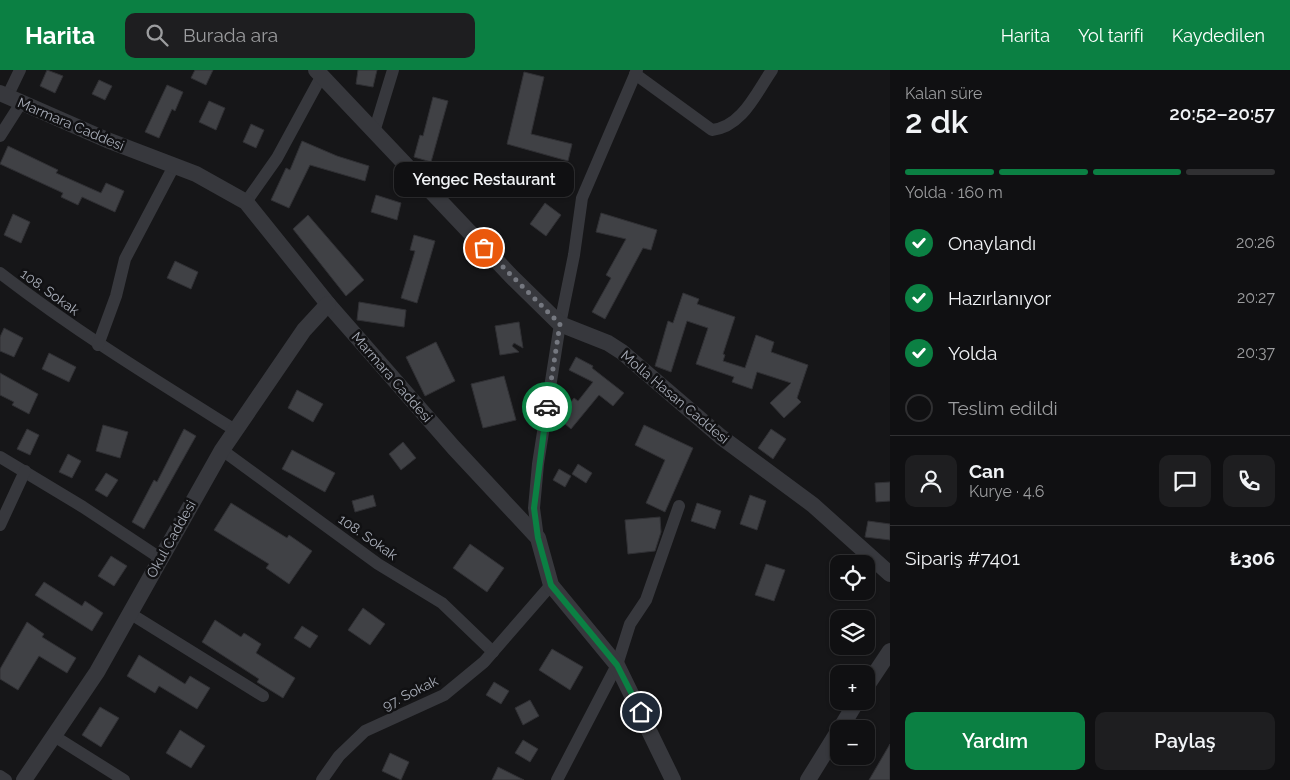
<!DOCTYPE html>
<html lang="tr">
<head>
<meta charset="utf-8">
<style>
  :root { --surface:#101012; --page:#1e1e20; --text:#f1f3f6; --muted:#9c9d9f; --line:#303032; --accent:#0b8043 }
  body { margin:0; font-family:Raleway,sans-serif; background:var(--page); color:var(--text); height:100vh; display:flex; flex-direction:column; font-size:19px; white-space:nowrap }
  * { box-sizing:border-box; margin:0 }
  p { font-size:16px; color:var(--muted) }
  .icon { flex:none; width:28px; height:28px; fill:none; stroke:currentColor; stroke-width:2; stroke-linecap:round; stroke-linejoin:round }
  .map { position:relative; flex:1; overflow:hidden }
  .details { display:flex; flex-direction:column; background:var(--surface); width:400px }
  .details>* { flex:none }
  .buttons { position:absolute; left:830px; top:485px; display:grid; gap:10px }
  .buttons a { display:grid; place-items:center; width:45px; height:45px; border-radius:10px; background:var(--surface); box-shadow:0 1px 4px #0004,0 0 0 1px var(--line); font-size:25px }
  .pin { position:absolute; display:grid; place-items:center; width:42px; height:42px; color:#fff; margin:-21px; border:2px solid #fff; border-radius:50%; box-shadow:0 1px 5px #0007 }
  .courier { position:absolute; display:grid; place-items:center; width:50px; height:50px; margin:-25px; border:4px solid #0b8043; border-radius:50%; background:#fff; color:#222; box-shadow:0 1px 6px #0007 }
  .bubble { position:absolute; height:35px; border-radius:10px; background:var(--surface); box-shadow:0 1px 4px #0004,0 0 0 1px var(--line); font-size:16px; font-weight:600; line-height:35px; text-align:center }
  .headline em { font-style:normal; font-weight:600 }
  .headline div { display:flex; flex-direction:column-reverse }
  .headline { display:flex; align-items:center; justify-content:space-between; height:85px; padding:0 15px }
  h1 { font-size:32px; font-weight:600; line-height:38px }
  .bar { display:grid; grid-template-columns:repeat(4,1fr); gap:8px 5px; align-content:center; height:60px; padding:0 15px }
  .bar i { height:6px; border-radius:4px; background:var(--line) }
  .bar .active { background:var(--accent) }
  .bar p { grid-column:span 4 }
  .line { display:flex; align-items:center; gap:12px; padding:0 15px; border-top:1px solid var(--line) }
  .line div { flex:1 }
  .round { display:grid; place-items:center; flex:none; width:52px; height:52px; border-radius:10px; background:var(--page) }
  ol { padding:0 15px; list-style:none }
  li { display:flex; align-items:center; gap:15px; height:55px }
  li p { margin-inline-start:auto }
  li .icon { padding:5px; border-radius:50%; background:var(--accent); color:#fff; stroke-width:4 }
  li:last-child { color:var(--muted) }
  li i { width:28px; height:28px; border:2px solid var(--line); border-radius:50% }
  .action { display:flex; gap:10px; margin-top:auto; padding:10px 15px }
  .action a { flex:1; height:58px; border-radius:10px; background:var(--accent); color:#fff; font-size:20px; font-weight:600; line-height:58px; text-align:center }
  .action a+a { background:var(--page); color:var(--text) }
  header { display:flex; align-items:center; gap:30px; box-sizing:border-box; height:70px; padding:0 25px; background:var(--accent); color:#fff }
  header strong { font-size:24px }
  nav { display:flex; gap:28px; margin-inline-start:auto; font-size:18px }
  .search { width:350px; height:45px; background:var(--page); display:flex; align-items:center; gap:12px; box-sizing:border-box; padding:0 18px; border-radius:10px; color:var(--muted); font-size:19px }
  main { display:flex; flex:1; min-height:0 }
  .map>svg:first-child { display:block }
</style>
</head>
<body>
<header>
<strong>Harita</strong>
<div class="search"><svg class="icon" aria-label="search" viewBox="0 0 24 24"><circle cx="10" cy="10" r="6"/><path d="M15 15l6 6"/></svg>Burada ara</div>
<nav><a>Harita</a><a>Yol tarifi</a><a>Kaydedilen</a></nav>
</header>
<main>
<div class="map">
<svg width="890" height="710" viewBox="0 0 890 710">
  <rect width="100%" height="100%" fill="#161618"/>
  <g fill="#404145" stroke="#303034">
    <path d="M47 0 63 6 55 23 40 16Z"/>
    <path d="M195 0H213L206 15 191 8Z"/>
    <path d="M358 0H377L373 17 356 14Z"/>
    <path d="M524 2 544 7 531 64 572 74 568 91 507 74Z"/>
    <path d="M99 10 112 16 105 30 92 24Z"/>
    <path d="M167 15 183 22 175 41 172 39 159 68 145 62Z"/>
    <path d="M433 27 448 31 431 92 414 87 420 65 423 66Z"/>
    <path d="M209 31 225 38 216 60 199 52Z"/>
    <path d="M251 54 264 60 256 78 243 72Z"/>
    <path d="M302 71 337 86 369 96 365 111 310 95 289 138 271 130 286 98 290 100Z"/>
    <path d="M8 76 58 100 56 103 101 123 106 113 124 121 115 142 82 127 78 135 61 127 63 123 0 94Z"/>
    <path d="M376 125 401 133 397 150 371 142Z"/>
    <path d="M545 133 561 145 546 166 530 154Z"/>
    <path d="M601 143 657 160 651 180 643 178 605 249 592 242 611 208 606 205 626 169 596 162Z"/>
    <path d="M13 144 30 152 21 173 4 165Z"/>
    <path d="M308 145 364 210 346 226 293 159Z"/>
    <path d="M414 165 435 171 417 233 401 228 415 181 410 180Z"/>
    <path d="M175 191 198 202 191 219 167 208Z"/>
    <path d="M683 223 699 229 697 234 735 247 723 284 725 285 723 291 745 298 756 265 774 272 771 282 808 295 797 328 801 332 784 348 770 333 791 313 757 302 752 319 732 312 734 307 696 294 708 258 687 251 671 302 655 296 668 251 673 253Z"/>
    <path d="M359 232 406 240 404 257 357 250Z"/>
    <path d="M519 252 523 278 514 273 512 276 519 282 500 285 495 256Z"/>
    <path d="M4 258 23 268 14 287 0 281V267Z"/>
    <path d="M436 272 455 311 425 326 406 287Z"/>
    <path d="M49 283 76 297 69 312 42 299Z"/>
    <path d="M576 287 593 296 592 298 624 323 613 336 599 325 571 359 558 348 574 328 578 331 593 312 569 300Z"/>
    <path d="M0 303 38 324 29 344 12 335 14 332 0 325Z"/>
    <path d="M504 306 516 350 483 358 471 314Z"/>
    <path d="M297 320 323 334 313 352 288 338Z"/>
    <path d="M103 355 128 362 120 388 96 381Z"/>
    <path d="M644 355 693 378 665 442 646 433 665 390 635 375Z"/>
    <path d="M27 359 39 365 30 385 17 379Z"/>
    <path d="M184 359 196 366 144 459 132 452 154 410 157 412Z"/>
    <path d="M771 359 786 369 773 389 758 378Z"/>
    <path d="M403 372 416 388 401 400 389 384Z"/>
    <path d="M292 380 335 403 325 422 282 399Z"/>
    <path d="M68 384 81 391 72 408 59 402Z"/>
    <path d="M578 394 592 403 586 413 572 404Z"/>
    <path d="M559 399 571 406 565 417 553 410Z"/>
    <path d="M106 403 118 410 107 427 95 420Z"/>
    <path d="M890 412V431L876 432 875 413Z"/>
    <path d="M373 425 376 436 355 442 352 431Z"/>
    <path d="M750 425 766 431 757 460 740 454Z"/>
    <path d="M231 433 287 468 289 465 312 481 289 514 266 498 269 494 214 460Z"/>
    <path d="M697 433 721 441 715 459 691 451Z"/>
    <path d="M660 447 661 462 655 481 628 484 625 450Z"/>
    <path d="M868 451 890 454V470L865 467Z"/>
    <path d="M470 474 504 498 487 522 453 498Z"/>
    <path d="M111 486 127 496 114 516 98 506Z"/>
    <path d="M766 494 785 500 774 531 755 525Z"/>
    <path d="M44 512 82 536 85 531 103 543 92 561 35 525Z"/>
    <path d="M363 538 385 554 370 575 348 560Z"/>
    <path d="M215 550 241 567 244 563 261 574 256 583 295 608 283 628 257 612 259 609 202 572Z"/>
    <path d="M27 552 44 564 42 567 76 588 67 603 39 586 18 620 0 609V599Z"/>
    <path d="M302 556 318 566 310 578 294 568Z"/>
    <path d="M552 579 583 597 570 620 539 600Z"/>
    <path d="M139 585 185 614 190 606 210 618 197 639 159 616 155 623 127 606Z"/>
    <path d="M494 612 509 621 501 634 486 625Z"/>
    <path d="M530 630 539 646 523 655 515 638Z"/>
    <path d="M100 637 119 648 101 677 82 665Z"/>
    <path d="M180 660 205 676 191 698 166 683Z"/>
    <path d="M523 670 538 679 530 692 515 683Z"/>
    <path d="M890 674V710H869Z"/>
    <path d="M390 683 409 692 401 710 382 701Z"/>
    <path d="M498 697 524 710H492Z"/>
  </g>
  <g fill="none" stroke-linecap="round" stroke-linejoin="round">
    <g stroke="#37383d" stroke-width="12">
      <path d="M635 4 712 60C742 57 756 23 772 0"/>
      <path d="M7 27 20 0"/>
      <path d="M374 62 393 0"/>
      <path d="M0 66 21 33"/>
      <path d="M246 132 277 88 321 7"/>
      <path d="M0 203C75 261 155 310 235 360"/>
      <path d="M98 275 116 226 125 189 174 96"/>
      <path d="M222 380 378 494 442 533 493 582"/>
      <path d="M0 387 83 437 160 488"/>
      <path d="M0 455 25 401"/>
      <path d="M538 468 534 438 538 394 560 254 574 185 582 128 637 0"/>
      <path d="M131 544 263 626"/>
      <path d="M54 666 124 710"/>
      <path d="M0 706 6 710"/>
      <path d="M322 710 339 686 365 661 444 625 484 592 551 515"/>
      <path d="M557 710 617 595 630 554 646 530 679 436"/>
    </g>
    <g stroke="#37383d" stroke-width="16">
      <path d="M316 0 512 207 560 254 608 273 622 282 721 367 813 435 890 504"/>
      <path d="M0 23 107 70 196 104 246 132 328 234 454 378 538 468 551 515 617 595 673 710"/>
      <path d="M866 617 890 581"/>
      <path d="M840 659 857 631"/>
      <path d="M24 710 97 602 222 380 304 260 328 234"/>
      <path d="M808 710 839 660"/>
    </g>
  </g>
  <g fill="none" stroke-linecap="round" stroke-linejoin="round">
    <path stroke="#757880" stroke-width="5" stroke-dasharray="0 9" d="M484 178 560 254 547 337"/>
    <path stroke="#0b8043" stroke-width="6" d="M547 337 534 438 538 468 551 515 617 595 641 642"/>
  </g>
  <g text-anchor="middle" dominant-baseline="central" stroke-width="5" stroke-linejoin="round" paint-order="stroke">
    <g font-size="14" fill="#a8adb8" stroke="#111113">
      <text transform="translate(71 54) rotate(23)">Marmara Caddesi</text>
      <text transform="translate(50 222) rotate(36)">108. Sokak</text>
      <text transform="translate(392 307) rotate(49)">Marmara Caddesi</text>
      <text transform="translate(675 327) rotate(40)">Molla Hasan Caddesi</text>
      <text transform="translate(368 467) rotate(35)">108. Sokak</text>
      <text transform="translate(171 469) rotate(-61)">Okul Caddesi</text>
      <text transform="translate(410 623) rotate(-27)">97. Sokak</text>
    </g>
  </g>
</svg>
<div class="buttons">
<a><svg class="icon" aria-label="locate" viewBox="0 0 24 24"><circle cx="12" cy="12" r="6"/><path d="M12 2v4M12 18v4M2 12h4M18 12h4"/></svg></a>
<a><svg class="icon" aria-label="layers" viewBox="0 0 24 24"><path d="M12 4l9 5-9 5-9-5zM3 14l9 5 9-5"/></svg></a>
<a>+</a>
<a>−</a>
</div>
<div class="pin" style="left:484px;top:178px;background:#ea580c"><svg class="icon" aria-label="bag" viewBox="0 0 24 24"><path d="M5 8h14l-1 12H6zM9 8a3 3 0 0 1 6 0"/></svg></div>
<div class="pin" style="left:641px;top:642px;background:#1f2937"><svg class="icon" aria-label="home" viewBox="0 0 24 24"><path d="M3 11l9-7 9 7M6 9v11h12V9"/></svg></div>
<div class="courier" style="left:547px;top:337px"><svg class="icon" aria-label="car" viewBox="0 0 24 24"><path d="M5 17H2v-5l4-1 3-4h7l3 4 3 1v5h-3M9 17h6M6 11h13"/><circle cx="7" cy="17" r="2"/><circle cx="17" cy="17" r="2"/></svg></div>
<div class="bubble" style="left:394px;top:92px;width:180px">Yengec Restaurant</div>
</div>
<section class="details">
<div class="headline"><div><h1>2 dk</h1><p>Kalan süre</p></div><em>20:52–20:57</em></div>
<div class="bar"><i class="active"></i><i class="active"></i><i class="active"></i><i></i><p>Yolda · 160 m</p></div>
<ol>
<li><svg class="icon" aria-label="check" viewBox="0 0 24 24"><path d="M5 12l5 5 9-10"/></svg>Onaylandı<p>20:26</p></li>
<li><svg class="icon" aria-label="check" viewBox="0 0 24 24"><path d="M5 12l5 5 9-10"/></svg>Hazırlanıyor<p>20:27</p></li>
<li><svg class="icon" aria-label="check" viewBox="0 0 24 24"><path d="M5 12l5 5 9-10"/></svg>Yolda<p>20:37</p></li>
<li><i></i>Teslim edildi</li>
</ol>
<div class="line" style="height:90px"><a class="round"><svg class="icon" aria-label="person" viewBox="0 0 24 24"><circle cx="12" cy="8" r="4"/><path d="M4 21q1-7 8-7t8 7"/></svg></a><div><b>Can</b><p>Kurye · 4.6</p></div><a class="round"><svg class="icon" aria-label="chat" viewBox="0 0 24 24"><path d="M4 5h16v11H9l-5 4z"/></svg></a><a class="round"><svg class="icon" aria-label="phone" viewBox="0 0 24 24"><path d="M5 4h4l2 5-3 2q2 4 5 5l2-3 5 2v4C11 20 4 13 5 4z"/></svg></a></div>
<div class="line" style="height:65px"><div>Sipariş #7401</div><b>₺306</b></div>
<div class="action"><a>Yardım</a><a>Paylaş</a></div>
</section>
</main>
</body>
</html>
